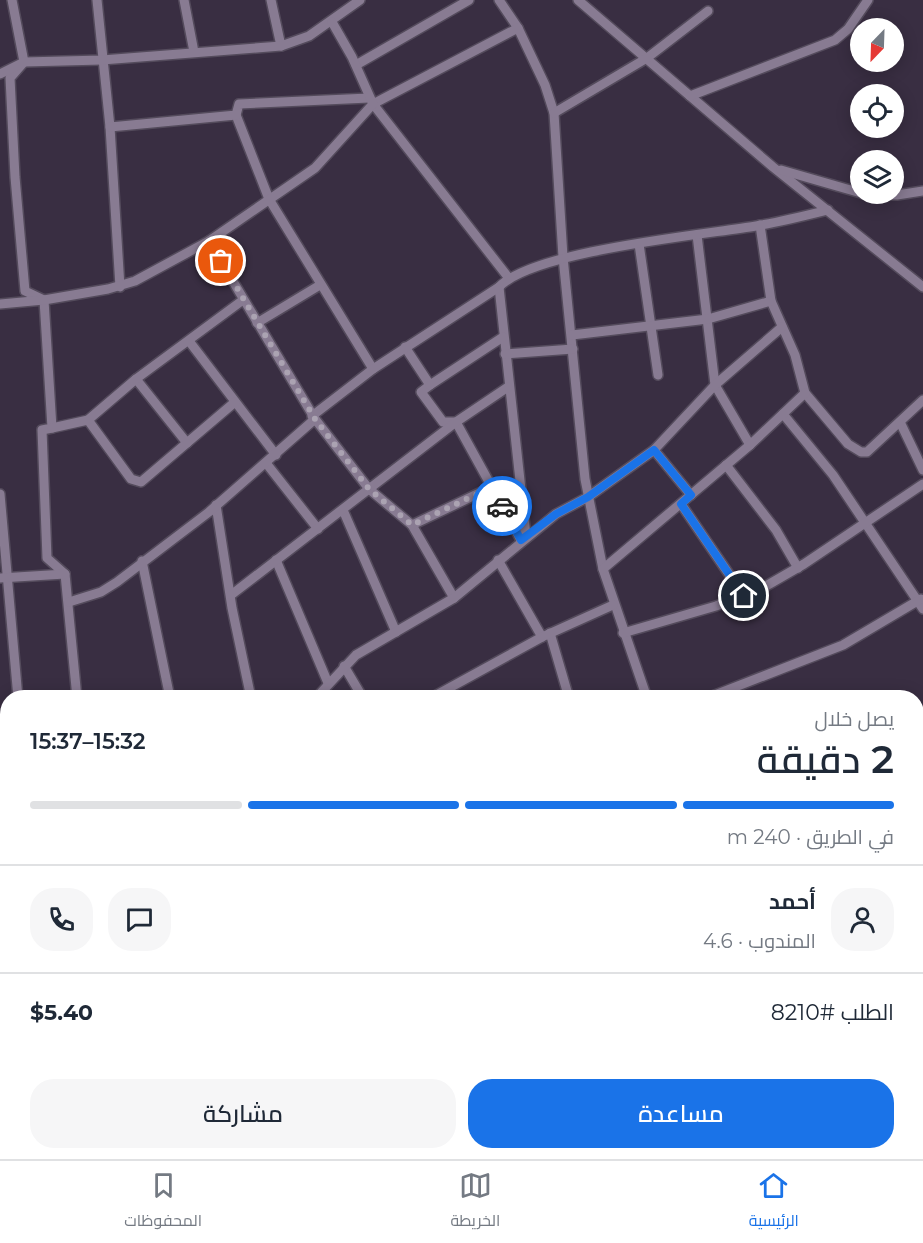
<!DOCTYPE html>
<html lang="ar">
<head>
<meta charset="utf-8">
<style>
  :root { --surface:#fff; --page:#f6f6f7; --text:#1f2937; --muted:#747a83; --line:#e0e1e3; --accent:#1a73e8 }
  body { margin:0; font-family:Montserrat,Cairo,sans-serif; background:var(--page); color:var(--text); direction:rtl; height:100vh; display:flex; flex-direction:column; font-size:22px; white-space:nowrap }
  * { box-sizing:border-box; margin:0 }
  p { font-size:20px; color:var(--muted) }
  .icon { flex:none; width:33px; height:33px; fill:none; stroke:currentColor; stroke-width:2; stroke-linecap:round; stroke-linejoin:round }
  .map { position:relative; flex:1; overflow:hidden; direction:ltr }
  .sheet { position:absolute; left:0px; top:690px; width:924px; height:470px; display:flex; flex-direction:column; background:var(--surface); border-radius:24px 24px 0 0; box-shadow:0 3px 15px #0003; direction:rtl }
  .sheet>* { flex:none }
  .needle { width:39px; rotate:203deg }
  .buttons { position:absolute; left:850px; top:18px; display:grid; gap:12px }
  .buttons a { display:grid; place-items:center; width:54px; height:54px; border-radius:50%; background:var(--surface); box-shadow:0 3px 15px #0003; font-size:30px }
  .pin { position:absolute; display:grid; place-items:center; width:51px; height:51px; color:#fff; margin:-26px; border:3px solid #fff; border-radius:50%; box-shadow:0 2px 6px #0007 }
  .courier { position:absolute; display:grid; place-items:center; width:60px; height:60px; margin:-30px; border:4px solid #1a73e8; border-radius:50%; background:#fff; color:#222; box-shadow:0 2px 8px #0007 }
  .summary em { font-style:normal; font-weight:600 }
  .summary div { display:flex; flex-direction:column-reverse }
  .summary { display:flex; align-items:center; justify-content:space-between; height:102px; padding:0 30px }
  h1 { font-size:39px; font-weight:600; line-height:45px }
  .bar { display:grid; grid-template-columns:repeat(4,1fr); gap:9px 6px; align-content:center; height:72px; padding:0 30px }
  .bar i { height:8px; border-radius:4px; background:var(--line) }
  .bar .current { background:var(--accent) }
  .bar p { grid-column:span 4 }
  .line { display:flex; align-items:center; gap:15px; padding:0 30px; border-top:2px solid var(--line) }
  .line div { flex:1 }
  .round { display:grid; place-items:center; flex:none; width:63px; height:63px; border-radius:24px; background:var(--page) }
  .primary-button { display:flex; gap:12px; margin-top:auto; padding:12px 30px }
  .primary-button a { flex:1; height:69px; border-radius:24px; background:var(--accent); color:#fff; font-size:24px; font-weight:600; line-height:69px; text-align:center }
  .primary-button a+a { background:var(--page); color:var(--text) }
  .menu { display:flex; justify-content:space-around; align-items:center; height:84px; border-top:2px solid var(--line); background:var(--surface); font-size:16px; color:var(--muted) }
  .menu a { display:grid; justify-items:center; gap:3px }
  .menu .current { color:var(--accent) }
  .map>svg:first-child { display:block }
</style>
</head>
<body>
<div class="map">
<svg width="923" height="1159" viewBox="0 0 923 1159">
  <rect width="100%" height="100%" fill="#392e42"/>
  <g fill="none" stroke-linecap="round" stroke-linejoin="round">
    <g stroke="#544b5c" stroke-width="12">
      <g id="street">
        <path d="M12 0 24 62 10 78 15 177 25 291 44 300 52 428 42 430 47 558 65 574 77 698"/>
        <path d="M97 0 110 127 120 287"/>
        <path d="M184 0 194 52"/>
        <path d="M271 0 281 46"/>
        <path d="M499 0 518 28 545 85 554 113 563 257 585 479 603 569 647 698"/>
        <path d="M578 0 773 167 923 287"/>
        <path d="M356 65 469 0"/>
        <path d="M0 74 24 62 102 60 281 46 309 36 360 0"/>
        <path d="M690 96 835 40 848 29 868 0"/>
        <path d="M554 113 647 58 708 11"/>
        <path d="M236 115 269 199 373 369"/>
        <path d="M110 127 236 115 239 104 369 98"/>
        <path d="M781 170 861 193"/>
        <path d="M863 194 897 195 923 191"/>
        <path d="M760 225 771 301 795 355 805 393 848 444 861 452H867L923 400"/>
        <path d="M697 235 715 385 750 445"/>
        <path d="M209 241 315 419 369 489 412 525 454 598"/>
        <path d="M639 244 658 375"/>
        <path d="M508 277 373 104 518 28"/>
        <path d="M499 287 526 536"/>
        <path d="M0 304 44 300 108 289 135 281 209 241 315 168 373 104 352 57 332 22"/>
        <path d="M257 323 320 285"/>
        <path d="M572 335 708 319 771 301"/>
        <path d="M189 341 276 455"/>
        <path d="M405 347 430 385 421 392 443 422H456L521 540"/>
        <path d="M505 354 573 349"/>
        <path d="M136 379 187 443"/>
        <path d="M430 385 503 337"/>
        <path d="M783 414 833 475 923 609"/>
        <path d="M312 416 373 369 499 287C533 251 701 235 756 226 780 222 804 216 828 210"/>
        <path d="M88 420 131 479 141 482 235 402"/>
        <path d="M900 422 923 470"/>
        <path d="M52 428 88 420 136 379 243 300"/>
        <path d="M654 450 691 495"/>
        <path d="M266 463 318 529"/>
        <path d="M726 465 776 530 798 568"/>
        <path d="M0 494 18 698"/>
        <path d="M681 504 744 596"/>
        <path d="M216 505 232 608 251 698"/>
        <path d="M343 510 396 632"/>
        <path d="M412 525 492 487"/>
        <path d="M276 560 328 683"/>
        <path d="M498 560 542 637"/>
        <path d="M142 561 170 698"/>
        <path d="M603 569 750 445 805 393"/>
        <path d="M0 578 65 574"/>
        <path d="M231 595 456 422 508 387"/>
        <path d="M69 602 101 592 117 582 209 512 315 419"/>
        <path d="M550 633 569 698"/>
        <path d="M623 633 716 606 766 586 804 564 923 484"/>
        <path d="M344 666 363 698"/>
        <path d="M316 698 356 655 454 598 556 514 588 497 654 450 715 385 782 327"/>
        <path d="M431 698 542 637 613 605"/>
        <path d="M707 698 843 645 921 599"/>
        <path d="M916 790 923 786"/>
        <path d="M0 795 8 794"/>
        <path d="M916 906 923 904"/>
        <path d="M0 929 8 928"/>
        <path d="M916 984 923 981"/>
        <path d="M0 989 8 988"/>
        <path d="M0 1046 8 1045"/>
        <path d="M916 1079 923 1077"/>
        <path d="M0 1101 8 1100"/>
        <path d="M106 1152 107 1159"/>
        <path d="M200 1152 201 1159"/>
        <path d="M278 1152 279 1159"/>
        <path d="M359 1152 360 1159"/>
        <path d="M476 1152 479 1159"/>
        <path d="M626 1152 627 1159"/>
        <path d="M805 1152 807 1159"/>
        <path d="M0 1158 50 1152"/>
        <path d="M420 1159 430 1157"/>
        <path d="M517 1159 528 1152"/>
      </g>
    </g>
    <use href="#street" stroke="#887b92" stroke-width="9"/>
  </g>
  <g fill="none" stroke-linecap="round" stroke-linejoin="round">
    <path stroke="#aba3b2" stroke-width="6" stroke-dasharray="0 10.8" d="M221 261 315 419 369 489 412 525 492 487 502 506"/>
    <path stroke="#1a73e8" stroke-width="8" d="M502 506 521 540 556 514 588 497 654 450 691 495 681 504 744 596"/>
  </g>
</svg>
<div class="buttons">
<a><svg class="needle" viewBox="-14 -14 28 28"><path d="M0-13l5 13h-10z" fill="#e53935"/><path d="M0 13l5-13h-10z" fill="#747a83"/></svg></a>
<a><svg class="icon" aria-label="locate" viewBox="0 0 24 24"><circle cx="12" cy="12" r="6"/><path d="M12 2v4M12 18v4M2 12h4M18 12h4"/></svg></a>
<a><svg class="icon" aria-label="layers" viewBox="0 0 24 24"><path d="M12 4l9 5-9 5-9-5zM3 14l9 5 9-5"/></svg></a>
</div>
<div class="pin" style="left:221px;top:261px;background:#ea580c"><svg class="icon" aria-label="bag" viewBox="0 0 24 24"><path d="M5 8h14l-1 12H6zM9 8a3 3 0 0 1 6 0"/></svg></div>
<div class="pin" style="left:744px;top:596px;background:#1f2937"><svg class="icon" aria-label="home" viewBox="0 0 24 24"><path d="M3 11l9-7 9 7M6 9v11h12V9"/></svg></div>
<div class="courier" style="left:502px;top:506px"><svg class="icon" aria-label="car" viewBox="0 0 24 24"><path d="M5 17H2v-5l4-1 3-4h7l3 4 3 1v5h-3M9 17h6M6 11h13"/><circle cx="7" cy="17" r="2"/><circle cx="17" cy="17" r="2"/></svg></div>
<section class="sheet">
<div class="summary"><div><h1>2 دقيقة</h1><p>يصل خلال</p></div><em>15:32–15:37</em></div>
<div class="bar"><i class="current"></i><i class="current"></i><i class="current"></i><i></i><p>في الطريق · 240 m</p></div>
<div class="line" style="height:108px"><a class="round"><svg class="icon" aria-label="person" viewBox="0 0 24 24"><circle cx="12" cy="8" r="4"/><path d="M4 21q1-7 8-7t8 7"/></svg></a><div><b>أحمد</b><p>المندوب · 4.6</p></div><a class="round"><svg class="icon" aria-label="chat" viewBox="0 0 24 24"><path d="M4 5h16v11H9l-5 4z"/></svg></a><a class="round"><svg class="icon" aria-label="phone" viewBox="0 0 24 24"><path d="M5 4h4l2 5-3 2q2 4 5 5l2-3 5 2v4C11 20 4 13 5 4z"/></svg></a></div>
<div class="line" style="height:78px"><div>الطلب #8210</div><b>$5.40</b></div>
<div class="primary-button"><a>مساعدة</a><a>مشاركة</a></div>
</section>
</div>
<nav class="menu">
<a class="current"><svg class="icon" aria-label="home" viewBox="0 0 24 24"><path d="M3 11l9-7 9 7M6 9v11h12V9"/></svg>الرئيسية</a>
<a><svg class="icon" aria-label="map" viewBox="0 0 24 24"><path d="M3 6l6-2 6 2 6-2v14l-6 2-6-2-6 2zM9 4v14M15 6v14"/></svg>الخريطة</a>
<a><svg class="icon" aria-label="saved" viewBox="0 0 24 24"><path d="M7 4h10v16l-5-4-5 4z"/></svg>المحفوظات</a>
</nav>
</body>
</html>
